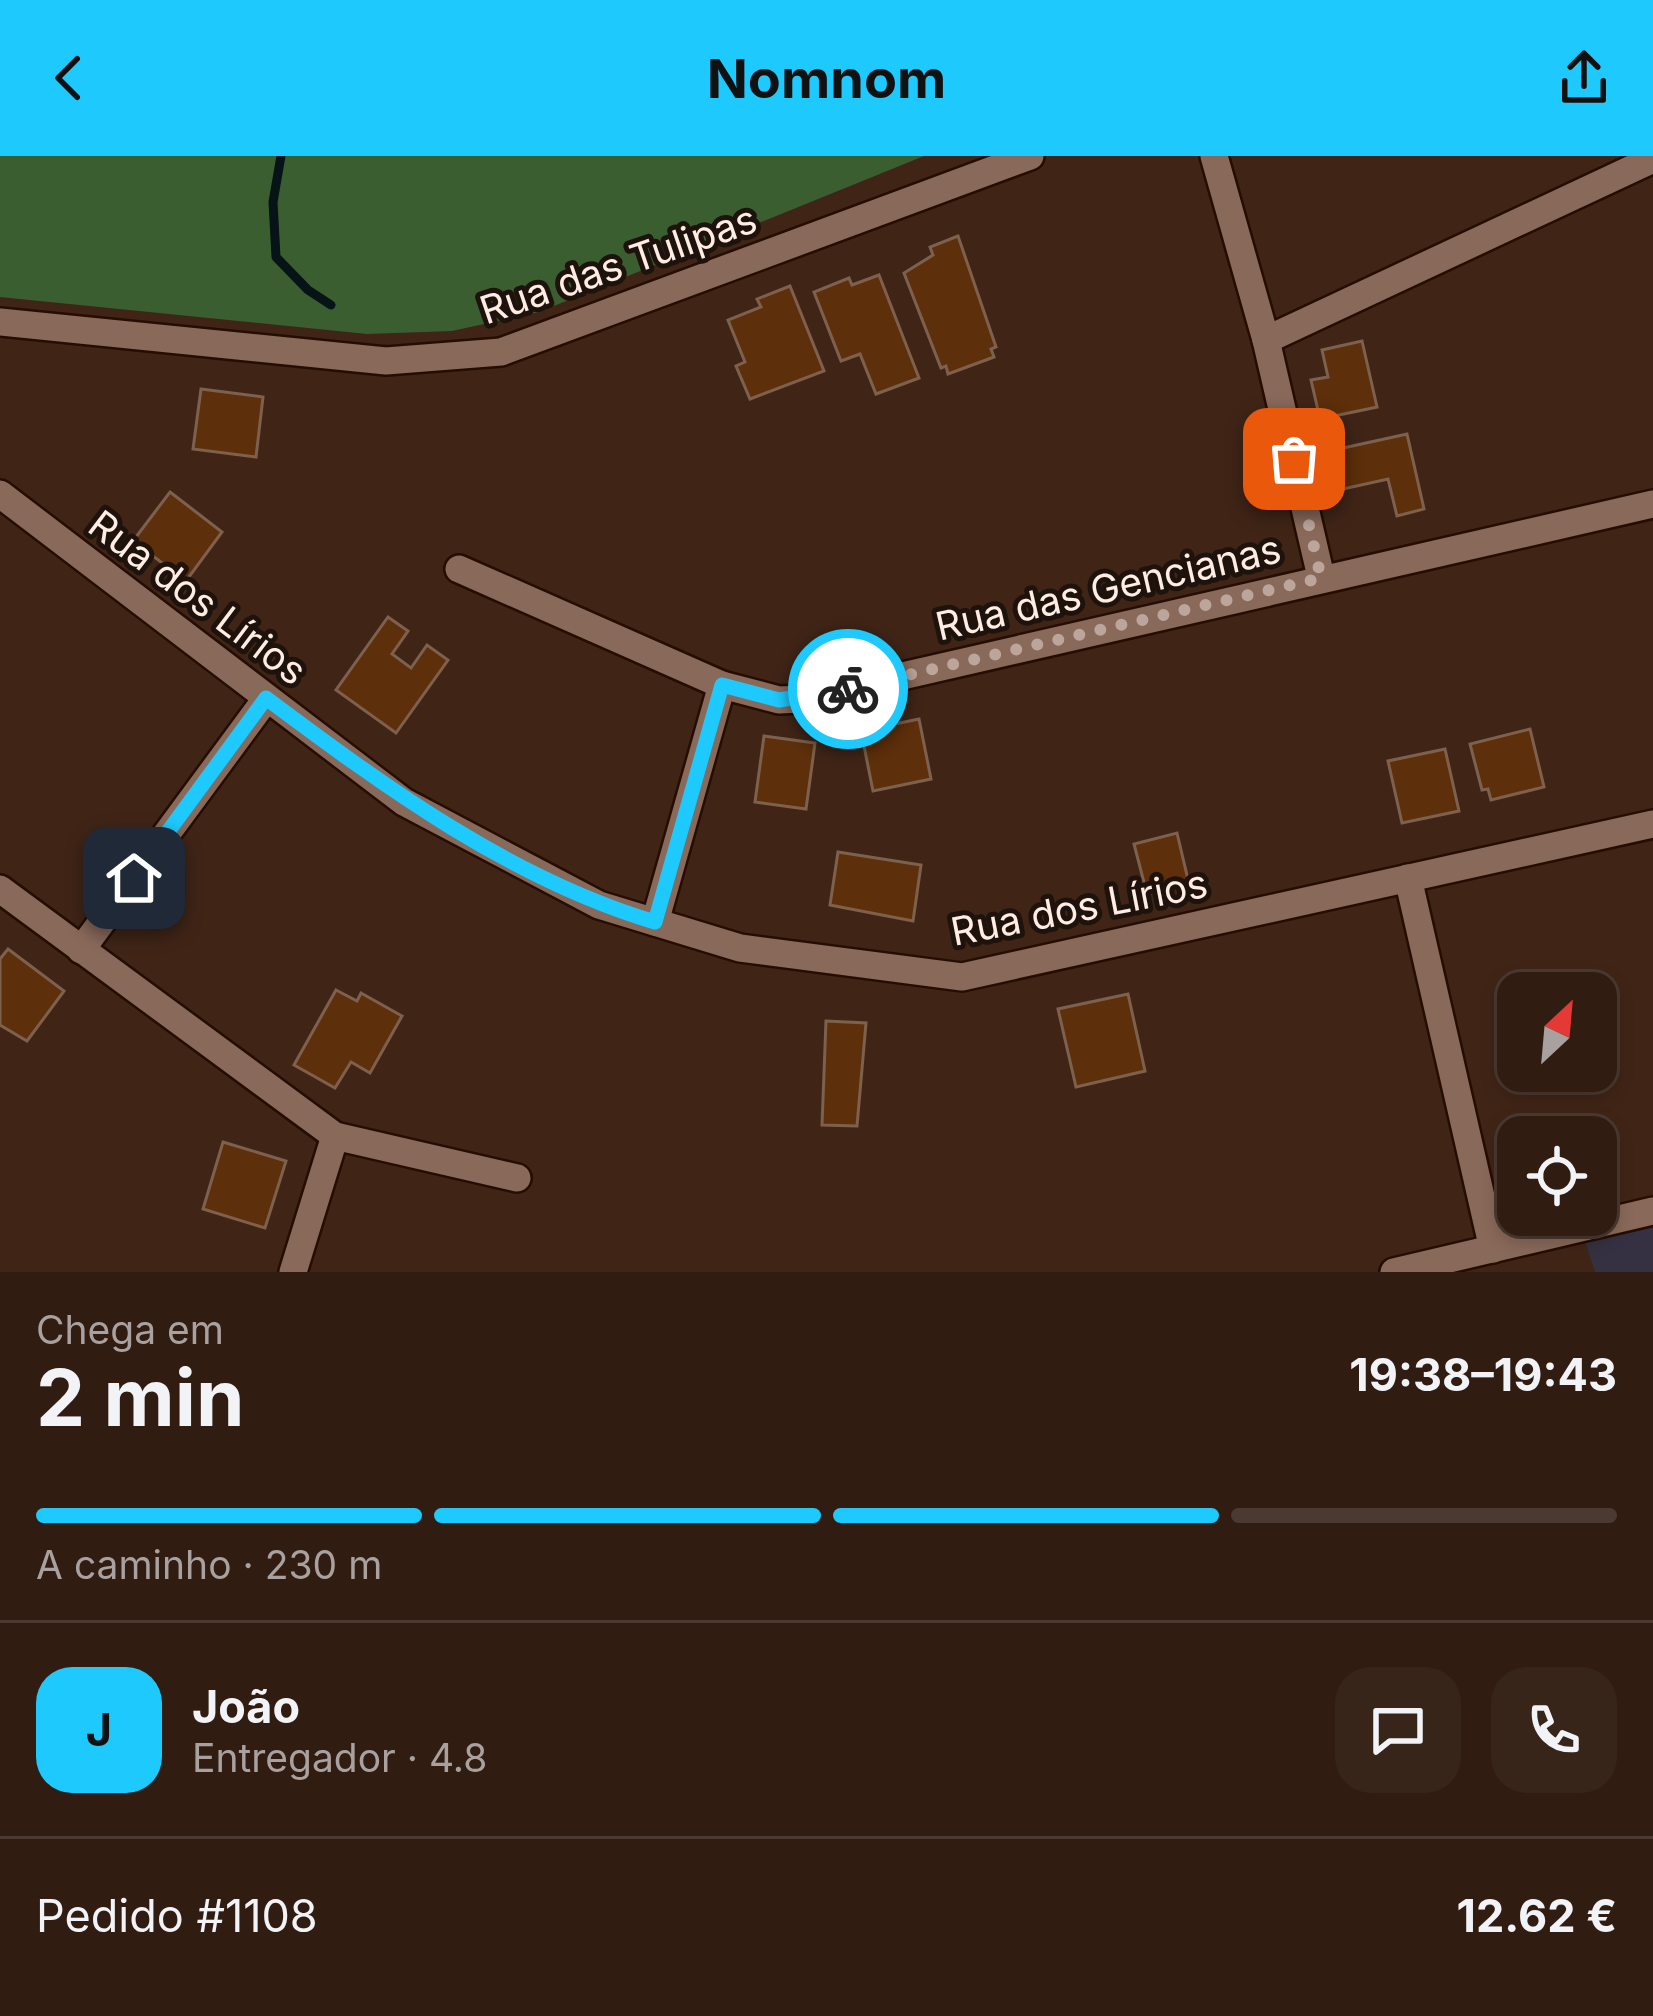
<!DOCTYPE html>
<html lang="pt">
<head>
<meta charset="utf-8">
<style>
  :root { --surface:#301c11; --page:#38251a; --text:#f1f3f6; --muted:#a8a19f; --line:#4b3a31; --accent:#1ec9fd }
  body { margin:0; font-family:Inter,sans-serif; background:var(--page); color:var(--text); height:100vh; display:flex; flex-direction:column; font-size:45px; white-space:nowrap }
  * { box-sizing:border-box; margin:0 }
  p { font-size:39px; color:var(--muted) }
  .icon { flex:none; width:66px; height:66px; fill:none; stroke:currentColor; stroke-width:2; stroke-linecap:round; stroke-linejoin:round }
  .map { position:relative; height:1116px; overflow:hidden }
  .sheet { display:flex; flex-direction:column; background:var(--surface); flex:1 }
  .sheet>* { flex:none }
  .needle { width:78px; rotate:26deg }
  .buttons { position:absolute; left:1497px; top:816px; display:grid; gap:24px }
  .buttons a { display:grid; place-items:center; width:120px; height:120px; border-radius:24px; background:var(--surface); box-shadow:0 6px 18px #0003,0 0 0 3px var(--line); font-size:60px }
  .pin { position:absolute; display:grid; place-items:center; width:102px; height:102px; color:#fff; margin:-51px; border-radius:24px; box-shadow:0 6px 18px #0006 }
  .courier { position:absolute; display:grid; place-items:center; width:120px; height:120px; margin:-60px; border:9px solid #1ec9fd; border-radius:50%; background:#fff; color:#222; box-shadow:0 3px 15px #0007 }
  .headline em { font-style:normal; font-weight:700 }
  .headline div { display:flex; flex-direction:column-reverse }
  .headline { display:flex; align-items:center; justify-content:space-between; height:204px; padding:0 36px }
  h1 { font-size:78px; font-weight:700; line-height:90px }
  .bar { display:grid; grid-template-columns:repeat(4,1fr); gap:18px 12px; align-content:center; height:144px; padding:0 36px }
  .bar i { height:15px; border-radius:9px; background:var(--line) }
  .bar .current { background:var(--accent) }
  .bar p { grid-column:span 4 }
  .line { display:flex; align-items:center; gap:30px; padding:0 36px; border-top:3px solid var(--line) }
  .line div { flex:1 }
  .round { display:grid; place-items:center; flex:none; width:126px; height:126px; border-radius:36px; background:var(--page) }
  header { display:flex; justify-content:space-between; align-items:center; height:156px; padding:0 36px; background:var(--accent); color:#111; font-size:54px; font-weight:700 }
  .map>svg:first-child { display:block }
</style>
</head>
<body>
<header><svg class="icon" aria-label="back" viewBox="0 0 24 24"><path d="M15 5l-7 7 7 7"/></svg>Nomnom<svg class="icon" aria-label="share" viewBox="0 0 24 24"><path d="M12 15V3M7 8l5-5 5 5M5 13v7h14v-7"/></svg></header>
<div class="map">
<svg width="1653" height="1116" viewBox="0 0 1653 1116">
  <rect width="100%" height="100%" fill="#402517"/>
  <path fill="#363142" d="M1653 1065V1116H1595L1584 1082Z"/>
  <path fill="#3b5e30" d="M0 0H924L539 156 452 175 367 178 0 141Z"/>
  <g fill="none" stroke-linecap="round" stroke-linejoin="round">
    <path stroke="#061317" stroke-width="9" d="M281 0 273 46 276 101 308 134 331 149"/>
  </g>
  <g fill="#5d2f0a" stroke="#7d604d" stroke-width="3">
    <path d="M958 80 996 191 991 193 994 201 948 218 946 210 941 212 904 117 933 99 930 91Z"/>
    <path d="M879 119 919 222 876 238 860 198 841 205 814 136 849 122 852 129Z"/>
    <path d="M790 130 824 215 750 243 736 210 745 206 728 164 761 151 757 143Z"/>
    <path d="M1362 185 1377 251 1320 263 1311 224 1328 221 1322 194Z"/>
    <path d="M201 233 263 241 256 301 193 293Z"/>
    <path d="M1407 278 1424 353 1397 360 1388 323 1334 335 1325 296Z"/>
    <path d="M170 336 222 376 186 425 133 385Z"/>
    <path d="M388 461 408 475 392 498 411 512 427 489 448 504 396 577 336 534Z"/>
    <path d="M919 563 931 623 873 635 861 575Z"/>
    <path d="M1530 573 1544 631 1491 644 1488 633 1482 634 1470 588Z"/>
    <path d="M764 580 815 587 806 653 755 646Z"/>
    <path d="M1445 593 1459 655 1402 667 1388 605Z"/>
    <path d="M1177 677 1189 728 1147 738 1134 688Z"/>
    <path d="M838 696 921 709 913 765 830 749Z"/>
    <path d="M8 793 64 835 27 885 0 869V803Z"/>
    <path d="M336 834 357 845 361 837 402 860 370 917 351 906 335 932 294 909Z"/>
    <path d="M1128 838 1145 915 1076 931 1058 853Z"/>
    <path d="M826 865 866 867 857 970 822 969Z"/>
    <path d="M223 986 286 1005 265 1072 203 1053Z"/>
  </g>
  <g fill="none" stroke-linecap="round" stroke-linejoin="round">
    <g stroke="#250d02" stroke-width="32">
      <g id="minor">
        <path d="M1214 0 1266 184 1321 421"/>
        <path d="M0 166 386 205 501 196 1030 0"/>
        <path d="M1266 184 1653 3"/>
        <path d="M0 338 404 646 599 749 740 792 962 821 1653 668"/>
        <path d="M459 413 722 529 779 544 802 543 1653 348"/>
        <path d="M1408 722 1493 1093"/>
        <path d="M0 733 335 980 517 1022"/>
        <path d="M655 766 722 529"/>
        <path d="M81 794 266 543"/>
        <path d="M293 1116 335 980"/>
        <path d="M1394 1116 1653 1055"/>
      </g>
    </g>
    <use href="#minor" stroke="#89695a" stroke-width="27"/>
  </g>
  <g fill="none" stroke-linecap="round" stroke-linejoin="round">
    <path stroke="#bca69c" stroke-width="12" stroke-dasharray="0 21.6" d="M848 533 1321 422 1294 303"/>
    <path stroke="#1ec9fd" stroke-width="15" d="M134 722 266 542C385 631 511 723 655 766L722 529 779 544 848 533"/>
  </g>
  <g text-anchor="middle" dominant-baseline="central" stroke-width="10" stroke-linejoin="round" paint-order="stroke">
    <g font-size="39" fill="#ffece3" stroke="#1e120c">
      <text transform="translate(618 108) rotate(-19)">Rua das Tulipas</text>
      <text transform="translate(1108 431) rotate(-13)">Rua das Gencianas</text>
      <text transform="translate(198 441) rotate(37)">Rua dos Lírios</text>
      <text transform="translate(1079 751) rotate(-11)">Rua dos Lírios</text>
    </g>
  </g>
</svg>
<div class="buttons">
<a><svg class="needle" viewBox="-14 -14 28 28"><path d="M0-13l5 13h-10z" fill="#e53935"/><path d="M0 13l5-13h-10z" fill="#a8a19f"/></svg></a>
<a><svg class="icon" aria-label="locate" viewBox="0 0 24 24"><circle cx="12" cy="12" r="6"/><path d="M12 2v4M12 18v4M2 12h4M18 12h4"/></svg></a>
</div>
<div class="pin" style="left:1294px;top:303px;background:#ea580c"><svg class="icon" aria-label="bag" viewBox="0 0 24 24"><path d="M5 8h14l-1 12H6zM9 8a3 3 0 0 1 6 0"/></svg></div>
<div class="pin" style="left:134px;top:722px;background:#1f2937"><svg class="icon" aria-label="home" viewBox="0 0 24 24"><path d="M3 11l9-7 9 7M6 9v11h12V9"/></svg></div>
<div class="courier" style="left:848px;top:533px"><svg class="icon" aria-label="bike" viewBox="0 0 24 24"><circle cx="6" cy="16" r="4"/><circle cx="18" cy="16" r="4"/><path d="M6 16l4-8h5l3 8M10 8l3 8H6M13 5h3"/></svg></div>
</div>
<section class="sheet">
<div class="headline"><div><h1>2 min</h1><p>Chega em</p></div><em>19:38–19:43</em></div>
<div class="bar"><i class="current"></i><i class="current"></i><i class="current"></i><i></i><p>A caminho · 230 m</p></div>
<div class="line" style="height:216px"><b class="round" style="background:var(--accent);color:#111">J</b><div><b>João</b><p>Entregador · 4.8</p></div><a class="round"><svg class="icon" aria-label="chat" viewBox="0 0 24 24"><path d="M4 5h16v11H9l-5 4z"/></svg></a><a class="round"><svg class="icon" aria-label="phone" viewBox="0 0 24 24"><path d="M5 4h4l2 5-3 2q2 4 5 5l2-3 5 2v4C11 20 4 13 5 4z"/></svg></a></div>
<div class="line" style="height:156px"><div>Pedido #1108</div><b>12.62 €</b></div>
</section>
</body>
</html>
